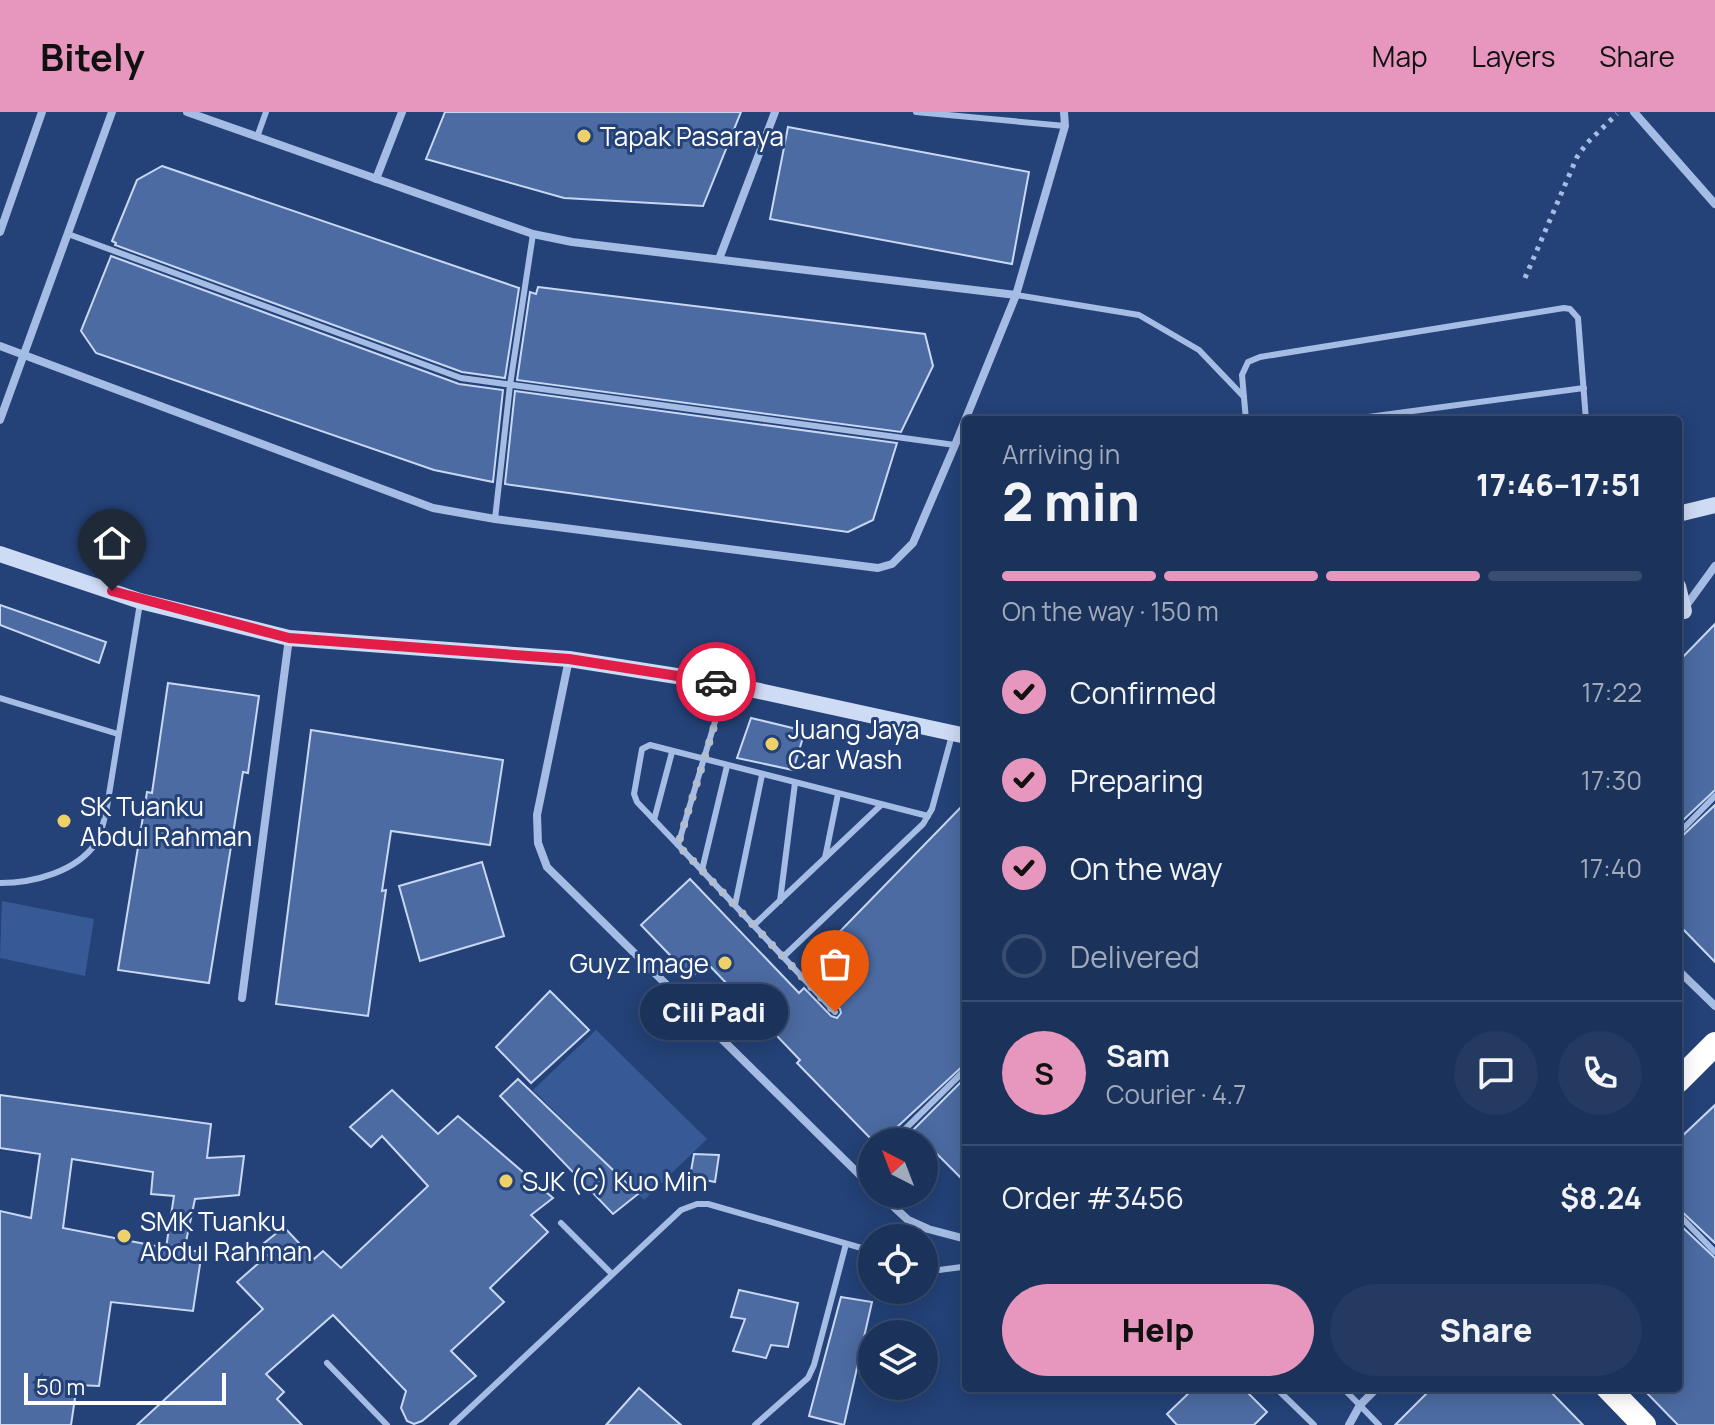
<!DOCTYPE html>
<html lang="en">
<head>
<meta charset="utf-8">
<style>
  :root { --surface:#1b325a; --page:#243a60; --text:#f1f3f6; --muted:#a0aabb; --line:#394d70; --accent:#e797bd }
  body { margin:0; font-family:Manrope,sans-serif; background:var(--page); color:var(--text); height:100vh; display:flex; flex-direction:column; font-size:30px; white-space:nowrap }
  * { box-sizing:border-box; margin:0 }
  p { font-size:26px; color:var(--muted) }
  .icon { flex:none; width:44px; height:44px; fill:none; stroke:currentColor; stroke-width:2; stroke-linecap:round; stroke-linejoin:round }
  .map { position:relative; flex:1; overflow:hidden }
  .side { position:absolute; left:962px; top:304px; width:720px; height:976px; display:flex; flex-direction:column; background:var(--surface); border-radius:8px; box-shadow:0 4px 20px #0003,0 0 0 2px var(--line) }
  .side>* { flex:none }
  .needle { width:52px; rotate:318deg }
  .tools { position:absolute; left:858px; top:1016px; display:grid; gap:16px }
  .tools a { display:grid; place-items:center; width:80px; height:80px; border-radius:50%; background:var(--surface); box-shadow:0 4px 20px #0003,0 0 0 2px var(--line); font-size:40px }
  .scale { position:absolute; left:24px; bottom:20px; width:202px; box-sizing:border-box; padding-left:8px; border:4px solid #fff; border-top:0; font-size:22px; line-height:28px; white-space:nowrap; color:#fff; -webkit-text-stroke:6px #244278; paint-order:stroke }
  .pin { position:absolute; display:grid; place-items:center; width:68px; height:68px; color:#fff; margin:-82px -34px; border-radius:50% 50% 50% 0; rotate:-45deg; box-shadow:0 0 8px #0007 }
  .pin .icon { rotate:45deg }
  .courier { position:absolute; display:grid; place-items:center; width:80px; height:80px; margin:-40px; border:6px solid #e11d48; border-radius:50%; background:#fff; color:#222; box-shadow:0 2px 10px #0007 }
  .bubble { position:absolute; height:56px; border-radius:28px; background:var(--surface); box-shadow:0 4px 20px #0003,0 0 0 2px var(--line); font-size:26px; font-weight:800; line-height:56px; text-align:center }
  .overview em { font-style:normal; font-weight:800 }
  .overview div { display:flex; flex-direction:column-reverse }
  .overview { display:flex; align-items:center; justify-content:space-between; height:136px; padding:0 40px }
  h1 { font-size:52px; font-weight:800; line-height:60px }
  .bar { display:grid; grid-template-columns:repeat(4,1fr); gap:12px 8px; align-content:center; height:96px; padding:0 40px }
  .bar i { height:10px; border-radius:6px; background:var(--line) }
  .bar .selected { background:var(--accent) }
  .bar p { grid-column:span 4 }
  .line { display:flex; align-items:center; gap:20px; padding:0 40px; border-top:2px solid var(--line) }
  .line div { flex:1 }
  .round { display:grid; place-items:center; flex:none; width:84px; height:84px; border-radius:42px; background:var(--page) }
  ol { padding:0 40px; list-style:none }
  li { display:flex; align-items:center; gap:24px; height:88px }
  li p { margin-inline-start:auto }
  li .icon { padding:8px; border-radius:50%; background:var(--accent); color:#111; stroke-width:4 }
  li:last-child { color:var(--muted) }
  li i { width:44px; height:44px; border:4px solid var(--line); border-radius:50% }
  .cta { display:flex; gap:16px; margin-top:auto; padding:16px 40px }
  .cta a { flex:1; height:92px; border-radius:48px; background:var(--accent); color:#111; font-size:32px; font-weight:800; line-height:92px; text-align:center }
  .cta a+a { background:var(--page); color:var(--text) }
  header { display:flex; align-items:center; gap:48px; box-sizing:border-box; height:112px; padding:0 40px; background:var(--accent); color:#111 }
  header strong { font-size:38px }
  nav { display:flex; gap:44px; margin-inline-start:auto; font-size:28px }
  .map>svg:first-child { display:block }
</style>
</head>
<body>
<header>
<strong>Bitely</strong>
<nav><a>Map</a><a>Layers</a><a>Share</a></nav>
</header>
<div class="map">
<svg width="1715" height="1313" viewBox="0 0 1715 1313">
  <rect width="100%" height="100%" fill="#244278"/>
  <g fill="#375a96">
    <path d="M2 789 94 807 85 864 0 846Z"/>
    <path d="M596 918 707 1027 644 1088 533 978Z"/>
  </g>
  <g fill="#4c6ba2" stroke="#c8d8f3" stroke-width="2" fill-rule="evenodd">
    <path d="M445 0H741L703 94 564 86 426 47Z"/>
    <path d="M788 15 1029 60 1012 152 770 107Z"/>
    <path d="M162 54 519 176 505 266 462 260 115 133 116 131 112 129 137 68Z"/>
    <path d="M111 144 459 272 503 278 493 370 434 358 96 241 81 219Z"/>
    <path d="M538 175 925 222 933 254 901 320 517 268 530 180 536 182Z"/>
    <path d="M515 279 897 331 873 408 848 420 505 372Z"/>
    <path d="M0 493 106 530 99 551 0 513Z"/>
    <path d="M1715 512V678L1678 713V550Z"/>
    <path d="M168 571 259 584 248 661 243 660 209 871 118 858 147 680 152 681Z"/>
    <path d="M751 606 805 619 793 658 737 646Z"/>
    <path d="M311 618 503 648 490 733 391 719 382 779 386 778 368 904 276 892Z"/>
    <path d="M966 690V951L881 1030H874L797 951 800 948 707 851 691 865 641 813 690 767 799 881 804 876 831 904 837 906 841 901 840 897 813 868 829 855 818 842Z"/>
    <path d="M1715 693V850L1678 812V728Z"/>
    <path d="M482 750 504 824 420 849 399 774Z"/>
    <path d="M550 879 589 918 531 971 496 935Z"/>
    <path d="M966 965V1071L913 1018Z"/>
    <path d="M518 967 638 1082 613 1102 500 984Z"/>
    <path d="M392 978 438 1022 458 1004 553 1086 531 1103 548 1120 490 1176 504 1190 451 1239 476 1264 422 1309 414 1312 407 1309 401 1296 406 1279 333 1203 266 1262 284 1280 277 1287 302 1313H137L263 1197 237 1170 270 1141 263 1132 284 1115 314 1147 323 1139 341 1156 428 1074 382 1024 371 1035 350 1015Z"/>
    <path d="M0 983 211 1012 207 1046 244 1044 239 1083 195 1087 184 1139H202L193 1199 111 1190 99 1274 77 1273 71 1313H0V1099L31 1106 40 1042 0 1036ZM72 1047 153 1060 151 1082 174 1084 166 1136 63 1116Z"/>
    <path d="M1715 993V1131L1678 1096V1028Z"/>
    <path d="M694 1042 719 1043 715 1070 690 1065Z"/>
    <path d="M1678 1111 1715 1146V1313H1678L1642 1276H1678Z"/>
    <path d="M739 1178 798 1191 788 1235 771 1233 766 1246 733 1239 745 1207 731 1205Z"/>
    <path d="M841 1185 872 1190 844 1313 809 1304Z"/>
    <path d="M639 1276 681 1313H606Z"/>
    <path d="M1194 1276H1243L1267 1300 1254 1313H1177L1167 1302Z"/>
    <path d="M1432 1276H1547L1583 1313H1395Z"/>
  </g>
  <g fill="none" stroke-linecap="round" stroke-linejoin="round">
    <path stroke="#a5bce4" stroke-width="5" stroke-dasharray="4 6" stroke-linecap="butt" d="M1525 166 1577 45 1587 31 1617 2"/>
    <g stroke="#a5bce4" stroke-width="6">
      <path d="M916 0 1065 14"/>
      <path d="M257 25 266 0"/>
      <path d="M68 122 461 266 955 333"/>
      <path d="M1016 183 1139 203 1199 238 1244 285"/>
      <path d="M1246 308 1242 263 1248 250 1260 245 1564 196 1570 197 1578 206 1586 308"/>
      <path d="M1346 308 1584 276"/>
      <path d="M495 407 510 273 533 122"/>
      <path d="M726 573 678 733 835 900"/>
      <path d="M0 586 118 622"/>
      <path d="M654 708 672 640"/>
      <path d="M1678 722 1715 684"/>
      <path d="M678 733 637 690 634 682 642 637 650 633 928 704"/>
      <path d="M825 746 838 682"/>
      <path d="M702 758 727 654"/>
      <path d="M0 771C33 771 76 760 96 731 101 723 103 711 106 701L140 491"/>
      <path d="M780 789 795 671"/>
      <path d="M735 793 762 663"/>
      <path d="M754 813 881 693"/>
      <path d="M783 845 923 712 932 697 952 623"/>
      <path d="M892 1030 966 957"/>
      <path d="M859 1063 872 1050"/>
      <path d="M1678 1102 1715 1140"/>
      <path d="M561 1111 612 1162"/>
      <path d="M924 1154 939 1158 962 1155 966 1146"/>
      <path d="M327 1251 387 1313"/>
      <path d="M1276 1276 1314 1313"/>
      <path d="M1343 1276 1379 1313"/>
      <path d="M452 1313 681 1098 697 1092H708L872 1139"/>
      <path d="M755 1313 808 1266 814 1253 846 1132"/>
    </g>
    <g stroke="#a5bce4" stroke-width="8">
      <path d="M187 0 533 122 572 130 1016 183"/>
      <path d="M1634 0 1715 92"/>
      <path d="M376 67 402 0"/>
      <path d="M0 120 42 0"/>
      <path d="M719 147 775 0"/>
      <path d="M0 234 433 396 495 407 878 456 892 452 913 431 955 333 1016 183 1065 14 1064 0"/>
      <path d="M0 308 112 0"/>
      <path d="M1678 505 1715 454"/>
      <path d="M569 547 537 703 538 731 547 755 872 1075"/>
      <path d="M1678 858 1715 894"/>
      <path d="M242 886 289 526"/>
      <path d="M880 1082 908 1108 928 1117 966 1127"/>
      <path d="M1349 1313 1360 1293 1377 1276"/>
    </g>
    <g stroke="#cedbf4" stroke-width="16">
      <path d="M1678 402 1715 393"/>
      <path d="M0 442 140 489 289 526 569 547 727 572 966 624"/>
      <path d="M1678 474 1684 499"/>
    </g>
    <g stroke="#fff" stroke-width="24">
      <path d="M1678 969 1715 932"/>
      <path d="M1608 1276 1644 1313"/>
    </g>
  </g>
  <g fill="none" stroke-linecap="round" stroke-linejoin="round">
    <path stroke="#b2bdd0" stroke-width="8" stroke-dasharray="0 14.4" d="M716 570 727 572 678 733 835 900"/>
    <path stroke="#e11d48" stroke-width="10" d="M112 479 289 526 569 547 716 570"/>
  </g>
  <g fill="#eed269" stroke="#244278" stroke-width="3">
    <circle cx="584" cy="24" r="8"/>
    <circle cx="772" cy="632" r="8"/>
    <circle cx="64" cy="709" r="8"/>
    <circle cx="725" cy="851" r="8"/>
    <circle cx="506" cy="1069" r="8"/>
    <circle cx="124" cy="1124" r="8"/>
  </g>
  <g text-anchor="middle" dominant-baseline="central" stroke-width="6" stroke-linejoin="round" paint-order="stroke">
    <g font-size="26" fill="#fff" stroke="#244278" text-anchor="start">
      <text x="600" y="24">Tapak Pasaraya</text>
      <text x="788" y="617">Juang Jaya<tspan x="788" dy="30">Car Wash</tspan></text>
      <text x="80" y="694">SK Tuanku<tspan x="80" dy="30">Abdul Rahman</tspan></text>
      <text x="709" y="851" text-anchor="end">Guyz Image</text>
      <text x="522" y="1069">SJK (C) Kuo Min</text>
      <text x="140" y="1109">SMK Tuanku<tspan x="140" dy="30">Abdul Rahman</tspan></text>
    </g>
  </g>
</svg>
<div class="tools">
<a><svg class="needle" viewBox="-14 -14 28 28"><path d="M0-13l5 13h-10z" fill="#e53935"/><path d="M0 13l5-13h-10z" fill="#a0aabb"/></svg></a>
<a><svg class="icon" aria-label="locate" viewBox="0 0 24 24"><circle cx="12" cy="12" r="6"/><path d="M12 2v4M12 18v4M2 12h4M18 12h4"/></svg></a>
<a><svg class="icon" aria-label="layers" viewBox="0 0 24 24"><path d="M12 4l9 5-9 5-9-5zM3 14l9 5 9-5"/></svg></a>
</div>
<div class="scale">50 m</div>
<div class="pin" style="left:835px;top:900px;background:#ea580c"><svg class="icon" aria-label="bag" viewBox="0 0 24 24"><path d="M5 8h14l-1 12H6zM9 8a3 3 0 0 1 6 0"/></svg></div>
<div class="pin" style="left:112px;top:479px;background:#1f2937"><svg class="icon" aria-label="home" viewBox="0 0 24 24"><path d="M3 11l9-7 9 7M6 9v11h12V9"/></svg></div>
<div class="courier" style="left:716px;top:570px"><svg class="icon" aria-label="car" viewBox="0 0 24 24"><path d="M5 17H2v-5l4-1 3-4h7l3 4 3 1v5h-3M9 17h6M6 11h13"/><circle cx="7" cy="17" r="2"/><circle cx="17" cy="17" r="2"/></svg></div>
<div class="bubble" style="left:640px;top:872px;width:148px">Cili Padi</div>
<section class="side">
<div class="overview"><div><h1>2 min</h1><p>Arriving in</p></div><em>17:46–17:51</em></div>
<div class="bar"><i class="selected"></i><i class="selected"></i><i class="selected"></i><i></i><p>On the way · 150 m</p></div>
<ol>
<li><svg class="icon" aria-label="check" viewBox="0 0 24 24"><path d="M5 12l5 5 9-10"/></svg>Confirmed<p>17:22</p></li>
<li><svg class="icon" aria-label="check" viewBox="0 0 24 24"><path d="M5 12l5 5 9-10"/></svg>Preparing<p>17:30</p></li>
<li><svg class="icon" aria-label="check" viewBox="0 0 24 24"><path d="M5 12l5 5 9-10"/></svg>On the way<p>17:40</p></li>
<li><i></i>Delivered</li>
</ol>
<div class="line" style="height:144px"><b class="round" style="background:var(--accent);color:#111">S</b><div><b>Sam</b><p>Courier · 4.7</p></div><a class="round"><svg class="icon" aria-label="chat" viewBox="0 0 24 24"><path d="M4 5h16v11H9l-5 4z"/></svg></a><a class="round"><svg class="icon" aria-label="phone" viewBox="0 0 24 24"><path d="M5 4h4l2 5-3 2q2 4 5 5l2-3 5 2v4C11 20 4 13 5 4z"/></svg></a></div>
<div class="line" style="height:104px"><div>Order #3456</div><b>$8.24</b></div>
<div class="cta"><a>Help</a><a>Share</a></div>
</section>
</div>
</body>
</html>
